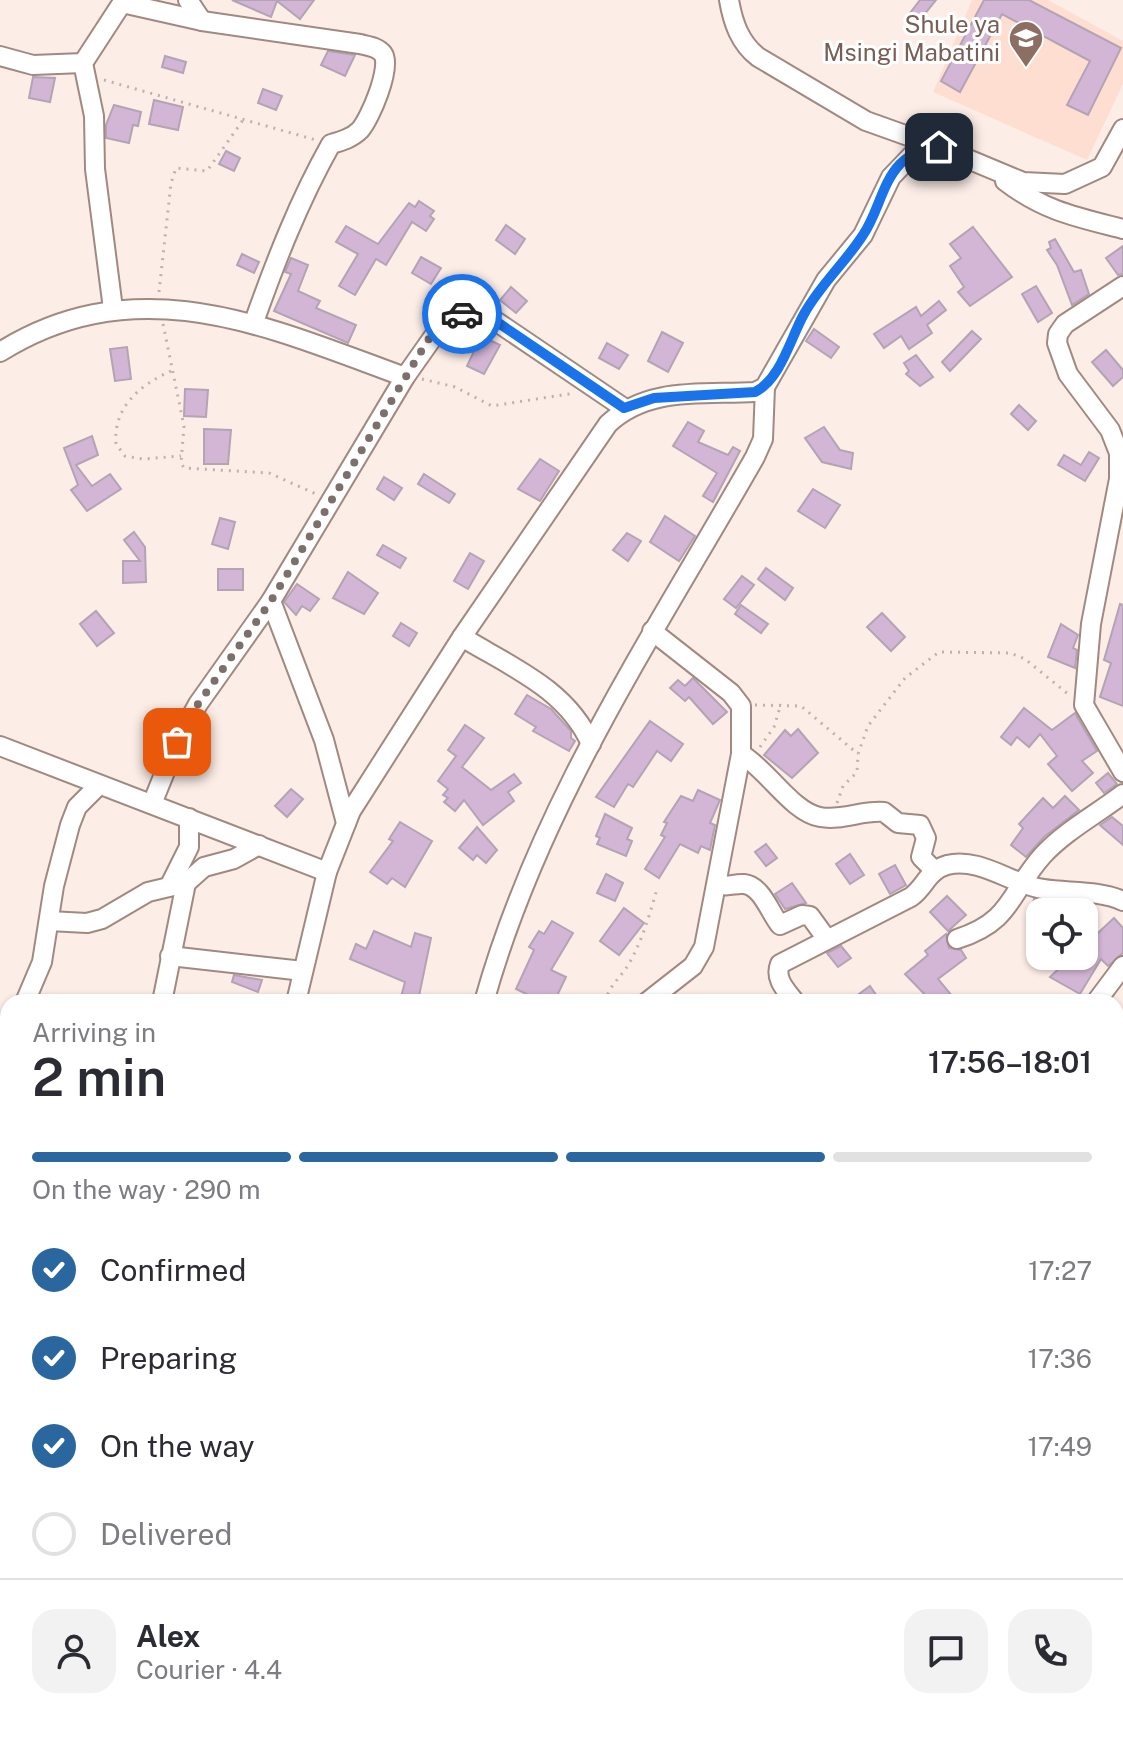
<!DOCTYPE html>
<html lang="en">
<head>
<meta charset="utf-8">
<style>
  :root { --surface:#fff; --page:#f2f2f3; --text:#2b2b33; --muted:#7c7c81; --line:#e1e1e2; --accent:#2a679e }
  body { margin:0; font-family:"Public Sans",sans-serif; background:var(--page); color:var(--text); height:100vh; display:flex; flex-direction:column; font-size:30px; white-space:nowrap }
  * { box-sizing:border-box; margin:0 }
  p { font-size:26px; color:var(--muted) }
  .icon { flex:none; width:44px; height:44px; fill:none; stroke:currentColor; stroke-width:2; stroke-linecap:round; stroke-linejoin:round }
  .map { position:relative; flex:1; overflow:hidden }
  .panel { position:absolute; left:0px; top:994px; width:1124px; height:746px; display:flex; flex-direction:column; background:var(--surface); border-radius:24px 24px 0 0; box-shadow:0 2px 6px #0004 }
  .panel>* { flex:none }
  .fabs { position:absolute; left:1026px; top:898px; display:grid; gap:16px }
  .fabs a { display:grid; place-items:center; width:72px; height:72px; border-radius:16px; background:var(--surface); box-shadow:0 2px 6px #0004; font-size:40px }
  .pin { position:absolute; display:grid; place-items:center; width:68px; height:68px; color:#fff; margin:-34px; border-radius:16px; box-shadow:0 4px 12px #0006 }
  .courier { position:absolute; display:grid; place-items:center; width:80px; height:80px; margin:-40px; border:6px solid #1a73e8; border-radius:50%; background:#fff; color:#222; box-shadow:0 2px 10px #0007 }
  .head em { font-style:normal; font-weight:600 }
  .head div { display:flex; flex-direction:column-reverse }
  .head { display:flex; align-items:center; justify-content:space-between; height:136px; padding:0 32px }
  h1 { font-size:52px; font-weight:600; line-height:60px }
  .bar { display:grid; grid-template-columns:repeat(4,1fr); gap:12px 8px; align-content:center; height:96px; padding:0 32px }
  .bar i { height:10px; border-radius:6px; background:var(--line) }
  .bar .selected { background:var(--accent) }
  .bar p { grid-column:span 4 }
  .line { display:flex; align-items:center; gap:20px; padding:0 32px; border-top:2px solid var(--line) }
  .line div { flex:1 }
  .round { display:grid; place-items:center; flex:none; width:84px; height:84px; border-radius:24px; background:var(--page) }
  ol { padding:0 32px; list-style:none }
  li { display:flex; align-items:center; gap:24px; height:88px }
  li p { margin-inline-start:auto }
  li .icon { padding:8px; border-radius:50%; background:var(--accent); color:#fff; stroke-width:4 }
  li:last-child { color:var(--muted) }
  li i { width:44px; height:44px; border:4px solid var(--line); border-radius:50% }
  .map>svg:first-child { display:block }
</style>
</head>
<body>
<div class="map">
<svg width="1123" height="1739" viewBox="0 0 1123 1739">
  <rect width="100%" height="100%" fill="#fcede7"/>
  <path fill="#ffded2" d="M972 0H1048L1123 41V84L1087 160 933 92Z"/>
  <g fill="#d3b6d5" stroke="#b3a3b4" stroke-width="2">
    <path d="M232 0H314L300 19 277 1 271 17Z"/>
    <path d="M920 0H936L919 21 910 13Z"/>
    <path d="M984 0H1029L1121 48 1088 115 1067 105 1090 61 1002 14 960 92 941 81Z"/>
    <path d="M328 51 355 55 345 76 321 65Z"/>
    <path d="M165 56 186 62 183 73 162 67Z"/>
    <path d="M33 77 55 78 50 102 29 98Z"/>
    <path d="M263 89 282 96 276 110 258 103Z"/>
    <path d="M154 100 183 107 178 130 149 124Z"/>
    <path d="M114 105 141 112 138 126 133 125 129 143 106 138V125Z"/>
    <path d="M226 151 240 158 234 171 219 164Z"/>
    <path d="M419 201 434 211 430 216 434 219 426 231 412 222 386 265 376 259 355 295 339 286 358 254 336 242 346 226 378 244 409 203 415 207Z"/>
    <path d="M506 225 525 239 515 254 496 240Z"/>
    <path d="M973 227 1012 277 970 306 958 292 964 287 950 266 961 258 950 244Z"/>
    <path d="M1055 239 1074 272 1081 270 1089 294 1072 305 1057 265 1047 250 1051 248 1049 242Z"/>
    <path d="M1123 246V274L1118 275 1106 258Z"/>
    <path d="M242 254 259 262 254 273 237 265Z"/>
    <path d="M421 257 441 268 431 284 412 273Z"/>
    <path d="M291 258 308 265 298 291 320 301 316 308 356 325 348 343 274 311 291 274 285 272Z"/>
    <path d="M1036 286 1052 313 1038 322 1022 294Z"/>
    <path d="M511 287 527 301 516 313 500 300Z"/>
    <path d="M939 301 946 310 927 325 932 333 909 349 901 336 884 348 874 334 916 307 921 316Z"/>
    <path d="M814 329 839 347 831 358 806 341Z"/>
    <path d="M972 331 981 339 950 371 942 362Z"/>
    <path d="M662 332 683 343 668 372 648 361Z"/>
    <path d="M481 336 500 345 484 374 467 366Z"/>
    <path d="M607 343 628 355 619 369 599 358Z"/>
    <path d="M127 347 131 379 115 381 110 349Z"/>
    <path d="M1106 350 1123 370V377L1113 386 1092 362Z"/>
    <path d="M916 355 933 377 920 386 906 374 909 371 904 363Z"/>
    <path d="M185 389 208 390 206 417 184 416Z"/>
    <path d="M1019 405 1036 421 1028 430 1011 414Z"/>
    <path d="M688 422 704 431 698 442 728 455 733 447 740 451 713 502 703 496 717 473 673 446Z"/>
    <path d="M824 427 840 450 853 453 851 469 822 462 805 438Z"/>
    <path d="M204 429 231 430 228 464H204Z"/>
    <path d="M92 436 98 455 76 465 92 486 110 474 121 489 87 511 71 490 78 485 64 448Z"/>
    <path d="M1089 452 1099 458 1085 481 1058 465 1064 455 1081 465Z"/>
    <path d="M540 459 559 471 540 501 518 489Z"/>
    <path d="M424 474 455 494 449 503 418 484Z"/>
    <path d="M384 477 402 488 394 500 377 489Z"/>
    <path d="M813 489 840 505 825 528 798 511Z"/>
    <path d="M665 516 695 536 679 561 650 542Z"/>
    <path d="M220 518 235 522 228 549 212 544Z"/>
    <path d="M134 532 145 547 146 582 123 583V561H140L124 540Z"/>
    <path d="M627 533 641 541 628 561 613 550Z"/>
    <path d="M383 545 406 558 400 568 377 555Z"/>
    <path d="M470 553 484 561 468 589 454 581Z"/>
    <path d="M766 568 793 588 785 600 758 579Z"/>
    <rect x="218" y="569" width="25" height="21"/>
    <path d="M348 572 378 593 364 614 333 598Z"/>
    <path d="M742 576 754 585 736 608 724 599Z"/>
    <path d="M297 584 319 599 310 611 302 606 296 615 284 602Z"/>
    <path d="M1120 604 1123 605V706L1100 697 1111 663 1104 660Z"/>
    <path d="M741 605 768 624 761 633 735 614Z"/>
    <path d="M96 611 114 633 97 646 80 624Z"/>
    <path d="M882 613 905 637 891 651 867 627Z"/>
    <path d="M401 623 417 633 409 646 393 636Z"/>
    <path d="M1061 624 1078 635 1073 648 1077 650 1075 668 1048 657Z"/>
    <path d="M693 678 727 712 713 724 689 697 685 701 670 688 678 680 685 686Z"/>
    <path d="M527 695 551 709 571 731V738L575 741 569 751 533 731 536 727 515 714Z"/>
    <path d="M1024 708 1052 730 1075 713 1097 751 1082 761 1093 773 1072 791 1048 764 1057 756 1040 734 1029 747 1017 737 1011 745 1001 737Z"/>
    <path d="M650 721 683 744 671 761 657 751 633 787 628 784 614 807 596 797Z"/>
    <path d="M465 725 484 738 462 767 491 790 514 774 521 783 508 792 514 801 483 825 464 800 455 811 444 802 448 798 443 795 448 789 438 781 456 756 448 750Z"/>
    <path d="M798 729 818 753 792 778 764 755 785 730 791 736Z"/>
    <path d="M1108 773 1117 784 1104 793 1096 783Z"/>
    <path d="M291 789 303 799 287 817 275 806Z"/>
    <path d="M698 790 720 800 710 823 715 825 710 850 701 846 698 853 680 844 659 878 645 869 665 837 661 835 667 823 664 822 681 796 693 801Z"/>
    <path d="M1065 796 1079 810 1044 837 1026 857 1011 845 1023 828 1019 824 1043 798 1053 808Z"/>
    <path d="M605 814 632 828 627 839 632 841 626 856 597 844 600 838 596 836Z"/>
    <path d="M1112 817 1123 826V845L1100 825Z"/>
    <path d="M400 822 432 841 405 887 392 878 387 884 370 872 393 841 389 839Z"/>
    <path d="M477 827 497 850 486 863 477 855 473 860 459 848Z"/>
    <path d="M766 844 777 858 766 866 755 852Z"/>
    <path d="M850 854 864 875 850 884 836 864Z"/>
    <path d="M895 865 906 885 890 894 879 874Z"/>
    <path d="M606 874 623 883 615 901 597 893Z"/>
    <path d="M792 883 806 903 785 909 775 894Z"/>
    <path d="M947 896 966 915 948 931 930 912Z"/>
    <path d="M1034 899 1078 904 1093 908V912H1039L1031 910Z"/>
    <path d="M624 908 644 923 619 955 600 941Z"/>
    <path d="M1114 918 1123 928V953L1108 966 1101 959 1080 994 1050 977 1070 958 1084 966V946Z"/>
    <path d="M552 921 573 933 551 970 566 977 554 1002H543L516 989 534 950 529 947 539 931 544 934Z"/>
    <path d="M374 931 411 947 415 933 431 938 418 1001 401 997 405 982 350 959 356 944 366 949Z"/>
    <path d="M946 934 949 948 961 950 966 958 938 979 957 1002H932L905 974 928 955 925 951Z"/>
    <path d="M841 946 851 958 838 967 827 953Z"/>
    <path d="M234 975 262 980 258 992 232 982Z"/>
    <path d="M870 986 881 1002H865L859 994Z"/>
  </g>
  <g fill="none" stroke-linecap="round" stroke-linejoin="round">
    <g stroke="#a08981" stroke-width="22">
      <g id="minor">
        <path d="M188 0 202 21"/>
        <path d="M729 0C733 23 740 43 758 57L866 121 936 146"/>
        <path d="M0 56 33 65 83 63 122 3 202 21 360 44C368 46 378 47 383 54 392 67 370 119 360 130 352 138 342 141 331 144 299 201 276 260 254 322"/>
        <path d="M83 63 94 116 95 169 113 309"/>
        <path d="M1005 181C1044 211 1076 217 1123 229"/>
        <path d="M1123 286 1065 324 1058 334 1057 343 1068 374 1110 430 1119 453V479L1091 624 1084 705 1123 772"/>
        <path d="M0 352C138 266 268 327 405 377"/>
        <path d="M271 601 324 740 346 823"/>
        <path d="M462 637C511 667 567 689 591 744"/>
        <path d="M0 746 327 872"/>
        <path d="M741 754C768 770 792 812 820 817 842 821 862 810 884 812L898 823 920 825 926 838 921 857 935 871"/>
        <path d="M152 804 177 742 198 704 271 601 405 377 443 323 462 314 494 320 624 408"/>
        <path d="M718 884C728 888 734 883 744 884 762 886 770 913 780 925L802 915 810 916 826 938"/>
        <path d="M170 885 189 847V818"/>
        <path d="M49 921 87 923 102 919 148 892 186 883 204 867 234 859 259 845"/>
        <path d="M957 939C1013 921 1009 893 1043 855 1065 831 1097 814 1123 794"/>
        <path d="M170 956 303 971"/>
        <path d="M25 1002 42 962 54 886 70 825 77 807 99 785"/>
        <path d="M162 1002 186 883"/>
        <path d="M296 1002 327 872 351 811 462 637 608 424C648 386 704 395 755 392L765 387 826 280 863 235 891 177 915 152 939 147 1023 182 1065 184 1102 167 1123 129"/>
        <path d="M484 1002C539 804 655 633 755 457L763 439 765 387"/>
        <path d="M647 1002 693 966 704 947 741 754V706L731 693 652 631"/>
        <path d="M795 1002C786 990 774 979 780 964L911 897C926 886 927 871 947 865 981 857 1010 884 1043 889 1069 893 1099 890 1123 901"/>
        <path d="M1096 1002 1123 966"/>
        <path d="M1116 1037 1123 1042"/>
        <path d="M0 1116 8 1119"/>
        <path d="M1116 1119 1123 1117"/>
        <path d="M0 1474 8 1473"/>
        <path d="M1116 1555 1123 1558"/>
        <path d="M0 1649 8 1647"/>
        <path d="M224 1732 233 1739"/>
        <path d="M600 1732 610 1739"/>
        <path d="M36 1739 59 1732"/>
        <path d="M371 1739 377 1732"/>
        <path d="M467 1739 474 1732"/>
        <path d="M801 1739 804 1732"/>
      </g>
    </g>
    <g stroke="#bfb1ac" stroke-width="3" stroke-dasharray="2 6" stroke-linecap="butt">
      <path d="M104 80 316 140"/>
      <path d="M159 292 171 183 176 168 207 171 243 120"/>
      <path d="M163 324 184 426 181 463 184 468 269 473 316 494"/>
      <path d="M171 371C140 385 113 407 116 444L125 456 143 459 181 456"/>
      <path d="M422 379 455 387 492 406 575 393"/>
      <path d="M755 705 801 706 858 754"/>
      <path d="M760 747 774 727 781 704"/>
      <path d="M837 803 843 786 857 772 858 754 868 726 905 678 939 652 1010 653 1025 659 1068 694"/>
      <path d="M605 1002C610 983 623 976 631 960 643 938 650 913 657 889"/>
      <path d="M0 1071 8 1059"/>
      <path d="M0 1177 8 1176"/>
      <path d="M0 1519 8 1525"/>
      <path d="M100 1732 105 1739"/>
    </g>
    <use href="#minor" stroke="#fff" stroke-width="18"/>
  </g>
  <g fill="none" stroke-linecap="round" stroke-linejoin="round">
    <path stroke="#7b706c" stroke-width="8" stroke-dasharray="0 14.4" d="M177 742 198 704 271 601 428 340 443 323 462 314"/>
    <path stroke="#1a73e8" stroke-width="10" d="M462 314 494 320 624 408 654 398 755 392C781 379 790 339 804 314 820 285 845 263 863 235 878 213 882 183 900 164 912 152 924 150 939 147"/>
  </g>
  <defs>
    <g id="school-pin" transform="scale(1.8)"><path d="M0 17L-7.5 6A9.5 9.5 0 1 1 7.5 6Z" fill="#8d6e63" stroke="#fff"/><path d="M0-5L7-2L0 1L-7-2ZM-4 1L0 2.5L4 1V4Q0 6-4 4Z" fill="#fff"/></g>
  </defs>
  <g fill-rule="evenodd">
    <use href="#school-pin" x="1026" y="38"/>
  </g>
  <g text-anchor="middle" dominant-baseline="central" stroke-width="6" stroke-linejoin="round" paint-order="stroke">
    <g font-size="24" fill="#785e54" stroke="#fff" text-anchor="end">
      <text x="1000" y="24">Shule ya<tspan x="1000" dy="28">Msingi Mabatini</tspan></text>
    </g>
  </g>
</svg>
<div class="fabs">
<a><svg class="icon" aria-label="locate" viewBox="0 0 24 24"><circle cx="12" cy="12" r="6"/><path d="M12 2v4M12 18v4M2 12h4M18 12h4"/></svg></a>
</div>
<div class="pin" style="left:177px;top:742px;background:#ea580c"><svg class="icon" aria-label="bag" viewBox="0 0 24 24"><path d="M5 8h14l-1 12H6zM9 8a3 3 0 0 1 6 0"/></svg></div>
<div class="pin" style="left:939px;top:147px;background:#1f2937"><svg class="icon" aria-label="home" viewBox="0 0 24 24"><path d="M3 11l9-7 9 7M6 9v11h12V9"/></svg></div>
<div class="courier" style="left:462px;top:314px"><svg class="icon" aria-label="car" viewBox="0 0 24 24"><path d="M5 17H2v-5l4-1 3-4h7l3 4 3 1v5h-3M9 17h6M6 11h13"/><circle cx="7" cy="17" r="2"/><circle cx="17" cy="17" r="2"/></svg></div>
<section class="panel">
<div class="head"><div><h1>2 min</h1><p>Arriving in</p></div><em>17:56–18:01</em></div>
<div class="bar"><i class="selected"></i><i class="selected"></i><i class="selected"></i><i></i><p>On the way · 290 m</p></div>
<ol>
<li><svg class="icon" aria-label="check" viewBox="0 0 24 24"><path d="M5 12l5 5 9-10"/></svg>Confirmed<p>17:27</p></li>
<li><svg class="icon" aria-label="check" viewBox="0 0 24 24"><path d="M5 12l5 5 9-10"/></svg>Preparing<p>17:36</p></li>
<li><svg class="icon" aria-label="check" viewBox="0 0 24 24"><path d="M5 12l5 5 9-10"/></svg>On the way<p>17:49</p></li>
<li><i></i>Delivered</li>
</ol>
<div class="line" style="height:144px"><a class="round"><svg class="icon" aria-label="person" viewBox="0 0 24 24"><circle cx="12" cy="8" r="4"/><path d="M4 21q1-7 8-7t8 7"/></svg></a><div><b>Alex</b><p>Courier · 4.4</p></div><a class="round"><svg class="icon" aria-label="chat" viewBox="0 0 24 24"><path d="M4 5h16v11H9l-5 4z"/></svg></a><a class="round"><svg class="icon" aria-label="phone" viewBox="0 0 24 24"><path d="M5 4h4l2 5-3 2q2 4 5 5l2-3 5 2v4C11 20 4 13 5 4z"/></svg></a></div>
</section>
</div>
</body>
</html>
